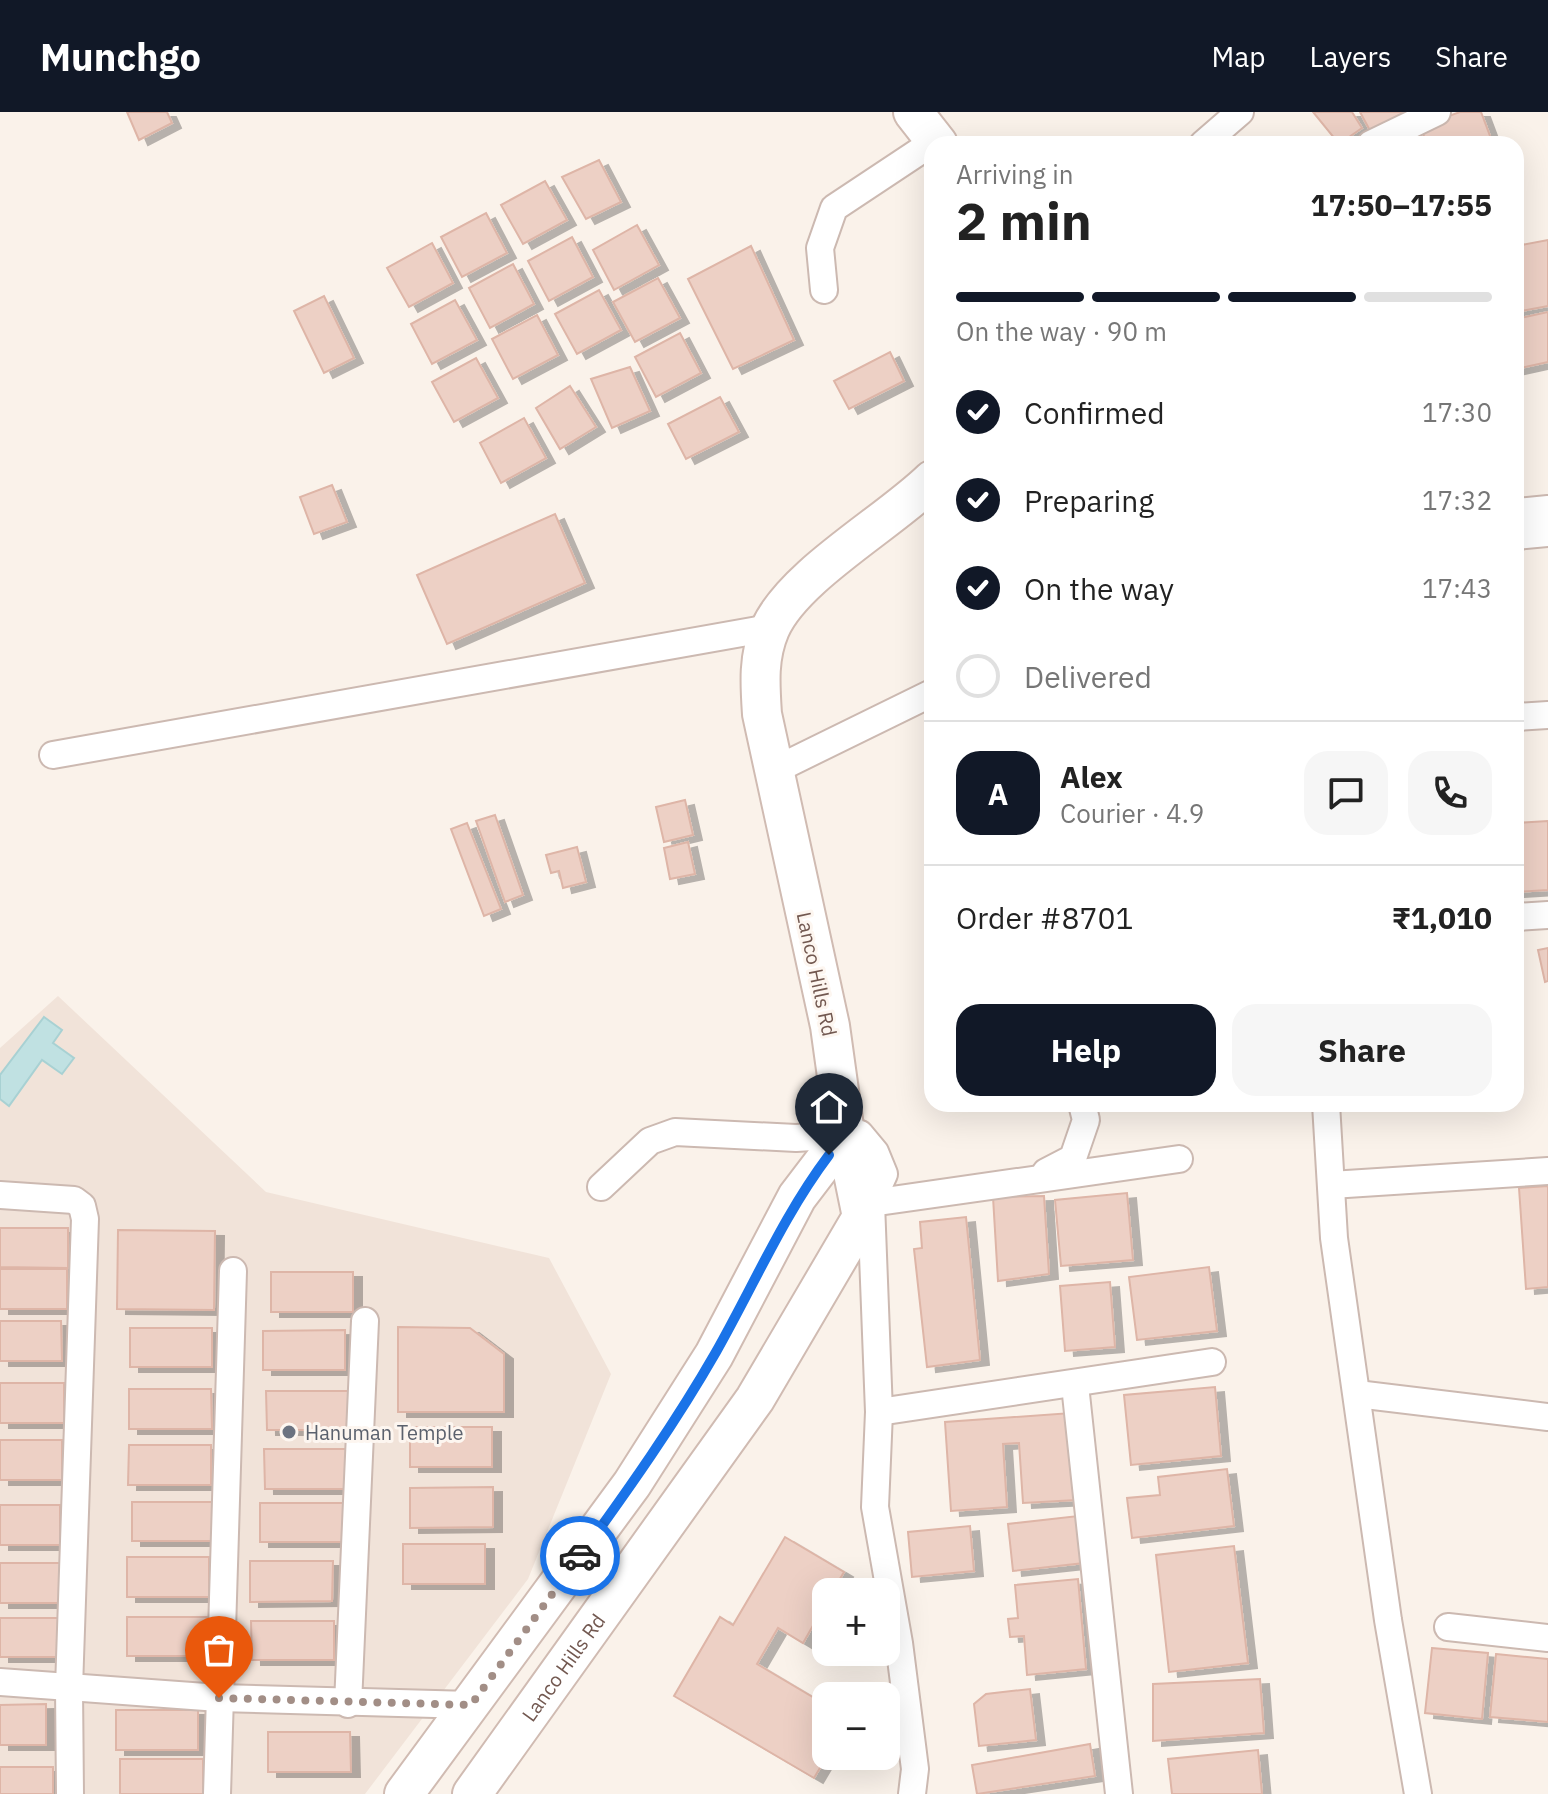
<!DOCTYPE html>
<html lang="en">
<head>
<meta charset="utf-8">
<style>
  :root { --surface:#fff; --page:#f6f6f6; --text:#222; --muted:#767676; --line:#e0e0e0; --accent:#111827 }
  body { margin:0; font-family:"IBM Plex Sans",sans-serif; background:var(--page); color:var(--text); height:100vh; display:flex; flex-direction:column; font-size:30px; white-space:nowrap }
  * { box-sizing:border-box; margin:0 }
  p { font-size:26px; color:var(--muted) }
  .icon { flex:none; width:44px; height:44px; fill:none; stroke:currentColor; stroke-width:2; stroke-linecap:round; stroke-linejoin:round }
  .map { position:relative; flex:1; overflow:hidden }
  .drawer { position:absolute; left:924px; top:24px; width:600px; height:976px; display:flex; flex-direction:column; background:var(--surface); border-radius:24px; box-shadow:0 8px 32px #0002 }
  .drawer>* { flex:none }
  .buttons { position:absolute; left:812px; top:1466px; display:grid; gap:16px }
  .buttons a { display:grid; place-items:center; width:88px; height:88px; border-radius:16px; background:var(--surface); box-shadow:0 8px 32px #0002; font-size:40px }
  .pin { position:absolute; display:grid; place-items:center; width:68px; height:68px; color:#fff; margin:-82px -34px; border-radius:50% 50% 50% 0; rotate:-45deg; box-shadow:0 0 8px #0007 }
  .pin .icon { rotate:45deg }
  .courier { position:absolute; display:grid; place-items:center; width:80px; height:80px; margin:-40px; border:6px solid #1a73e8; border-radius:50%; background:#fff; color:#222; box-shadow:0 2px 10px #0007 }
  .headline em { font-style:normal; font-weight:700 }
  .headline div { display:flex; flex-direction:column-reverse }
  .headline { display:flex; align-items:center; justify-content:space-between; height:136px; padding:0 32px }
  h1 { font-size:52px; font-weight:700; line-height:60px }
  .bar { display:grid; grid-template-columns:repeat(4,1fr); gap:12px 8px; align-content:center; height:96px; padding:0 32px }
  .bar i { height:10px; border-radius:6px; background:var(--line) }
  .bar .on { background:var(--accent) }
  .bar p { grid-column:span 4 }
  .line { display:flex; align-items:center; gap:20px; padding:0 32px; border-top:2px solid var(--line) }
  .line div { flex:1 }
  .round { display:grid; place-items:center; flex:none; width:84px; height:84px; border-radius:24px; background:var(--page) }
  ol { padding:0 32px; list-style:none }
  li { display:flex; align-items:center; gap:24px; height:88px }
  li p { margin-inline-start:auto }
  li .icon { padding:8px; border-radius:50%; background:var(--accent); color:#fff; stroke-width:4 }
  li:last-child { color:var(--muted) }
  li i { width:44px; height:44px; border:4px solid var(--line); border-radius:50% }
  .primary-button { display:flex; gap:16px; margin-top:auto; padding:16px 32px }
  .primary-button a { flex:1; height:92px; border-radius:24px; background:var(--accent); color:#fff; font-size:32px; font-weight:700; line-height:92px; text-align:center }
  .primary-button a+a { background:var(--page); color:var(--text) }
  header { display:flex; align-items:center; gap:48px; box-sizing:border-box; height:112px; padding:0 40px; background:var(--accent); color:#fff }
  header strong { font-size:38px }
  nav { display:flex; gap:44px; margin-inline-start:auto; font-size:28px }
  .map>svg:first-child { display:block }
</style>
</head>
<body>
<header>
<strong>Munchgo</strong>
<nav><a>Map</a><a>Layers</a><a>Share</a></nav>
</header>
<div class="map">
<svg width="1548" height="1682" viewBox="0 0 1548 1682">
  <defs>
    <filter id="shadow"><feDropShadow dx="9" dy="5" stdDeviation="0" flood-color="#0004"/></filter>
  </defs>
  <rect width="100%" height="100%" fill="#faf2ea"/>
  <path fill="#f1e3d9" d="M58 884 266 1080 549 1146 611 1262 528 1467 365 1682H0V936Z"/>
  <path fill="#c0e1e2" stroke="#a8d1d3" stroke-width="2" d="M44 905 62 918 53 931 74 946 62 962 42 948 9 994 0 987V963Z"/>
  <g fill="#edd0c5" stroke="#deb5a7" stroke-width="2" filter="url(#shadow)">
    <path d="M127 0H167L172 11 139 28Z"/>
    <path d="M1313 0H1352L1362 16 1339 32Z"/>
    <path d="M1360 0H1415L1373 24Z"/>
    <path d="M1460 0H1481L1493 32H1427L1420 14Z"/>
    <path d="M599 48 621 90 586 107 562 65Z"/>
    <path d="M545 69 567 108 523 132 501 93Z"/>
    <path d="M486 101 507 141 462 165 441 125Z"/>
    <path d="M637 113 659 153 614 178 593 138Z"/>
    <path d="M572 125 593 165 549 189 528 149Z"/>
    <path d="M1548 128V194L1516 200V134Z"/>
    <path d="M432 131 453 171 409 195 387 156Z"/>
    <path d="M751 134 794 228 733 257 688 167Z"/>
    <path d="M513 152 534 192 490 216 469 176Z"/>
    <path d="M658 166 680 206 635 230 613 190Z"/>
    <path d="M599 178 621 218 577 242 555 202Z"/>
    <path d="M324 184 354 246 324 261 294 199Z"/>
    <path d="M455 188 477 228 432 252 411 212Z"/>
    <path d="M1548 200V250L1516 257V207Z"/>
    <path d="M537 203 558 243 513 267 492 227Z"/>
    <path d="M680 221 701 261 656 285 635 245Z"/>
    <path d="M890 240 904 269 849 297 834 269Z"/>
    <path d="M476 246 498 286 454 310 432 270Z"/>
    <path d="M630 255 650 299 612 316 591 267Z"/>
    <path d="M570 274 596 315 560 337 536 296Z"/>
    <path d="M720 285 739 320 686 347 668 312Z"/>
    <path d="M524 306 546 346 501 371 480 331Z"/>
    <path d="M332 373 347 410 314 422 300 385Z"/>
    <path d="M555 402 585 471 447 532 417 463Z"/>
    <path d="M685 688 693 723 664 730 656 695Z"/>
    <path d="M495 703 523 783 505 790 476 709Z"/>
    <path d="M1548 709V778L1516 780V711Z"/>
    <path d="M467 711 501 797 484 804 451 717Z"/>
    <path d="M688 730 695 762 670 767 664 736Z"/>
    <path d="M577 735 586 770 563 776 559 759 551 761 546 743Z"/>
    <path d="M1548 836V869L1545 870 1538 838Z"/>
    <path d="M1548 1074V1175L1526 1177 1519 1076Z"/>
    <path d="M1127 1081 1133 1148 1061 1154 1055 1088Z"/>
    <path d="M1044 1084 1049 1162 998 1169 993 1085Z"/>
    <path d="M966 1105 980 1248 927 1255 914 1137 922 1136 920 1110Z"/>
    <path d="M0 1116H68V1156L0 1155Z"/>
    <path d="M118 1118 215 1119 214 1198 117 1197Z"/>
    <path d="M1209 1155 1217 1219 1137 1228 1129 1165Z"/>
    <rect x="0" y="1157" width="67" height="40"/>
    <rect x="271" y="1160" width="82" height="40"/>
    <path d="M1110 1170 1115 1235 1065 1239 1060 1174Z"/>
    <path d="M0 1209H61L62 1249H0Z"/>
    <path d="M398 1215 470 1216 504 1242V1300H398Z"/>
    <rect x="130" y="1216" width="82" height="39"/>
    <path d="M345 1218V1258H263V1219Z"/>
    <rect x="0" y="1271" width="64" height="40"/>
    <path d="M1215 1275 1221 1344 1131 1353 1124 1283Z"/>
    <path d="M129 1277H211L212 1317H129Z"/>
    <path d="M266 1279H348L349 1318H267Z"/>
    <path d="M1071 1301 1077 1388 1023 1391 1019 1331 1003 1332 1007 1395 951 1399 945 1310Z"/>
    <rect x="410" y="1315" width="82" height="40"/>
    <rect x="0" y="1328" width="62" height="40"/>
    <path d="M129 1333H211V1373H128Z"/>
    <path d="M264 1337H347V1377H265Z"/>
    <path d="M1227 1357 1234 1414 1132 1426 1127 1386 1160 1383 1158 1365Z"/>
    <path d="M493 1375V1415L410 1416V1376Z"/>
    <path d="M132 1390H214L215 1429H132Z"/>
    <rect x="260" y="1391" width="83" height="39"/>
    <rect x="0" y="1393" width="60" height="40"/>
    <path d="M1078 1404 1084 1451 1013 1459 1008 1412Z"/>
    <path d="M970 1414 974 1459 912 1465 908 1420Z"/>
    <path d="M785 1425 844 1460 832 1480H826V1491L803 1531 778 1516 757 1552 826 1593 827 1644 814 1666 674 1584 720 1505 733 1513Z"/>
    <rect x="403" y="1432" width="82" height="40"/>
    <path d="M1234 1434 1248 1551 1169 1560 1156 1443Z"/>
    <rect x="127" y="1445" width="82" height="40"/>
    <path d="M250 1449H333L332 1489 250 1490Z"/>
    <rect x="0" y="1451" width="62" height="40"/>
    <path d="M1078 1467 1086 1557 1027 1563 1024 1524 1010 1525 1008 1507 1018 1506 1015 1473Z"/>
    <rect x="127" y="1505" width="83" height="39"/>
    <path d="M0 1506H60L61 1545H0Z"/>
    <path d="M251 1509H334V1548H252Z"/>
    <path d="M1432 1536 1488 1541 1482 1607 1425 1601Z"/>
    <path d="M1496 1542 1548 1547V1610L1490 1605Z"/>
    <path d="M1260 1567 1264 1621 1153 1629V1572Z"/>
    <path d="M1030 1577 1036 1628 979 1634 974 1592 986 1582Z"/>
    <path d="M46 1592V1633H0V1593Z"/>
    <rect x="116" y="1598" width="82" height="40"/>
    <path d="M268 1620H350L351 1660H268Z"/>
    <path d="M1090 1632 1095 1664 977 1682 972 1653Z"/>
    <path d="M1258 1638 1262 1682H1172L1168 1647Z"/>
    <rect x="120" y="1647" width="83" height="35"/>
    <rect x="0" y="1655" width="53" height="27"/>
  </g>
  <g fill="none" stroke-linecap="round" stroke-linejoin="round">
    <g stroke="#ccb9b1" stroke-width="30">
      <g id="street">
        <path d="M1203 32 1240 0"/>
        <path d="M1371 32 1437 0"/>
        <path d="M824 178 820 136 834 96 935 29"/>
        <path d="M1516 400 1548 397"/>
        <path d="M1516 424 1548 421"/>
        <path d="M1516 605 1548 603"/>
        <path d="M53 643 770 516"/>
        <path d="M773 659 932 581"/>
        <path d="M1516 805 1548 803"/>
        <path d="M1326 992 1334 1126 1388 1508 1418 1682"/>
        <path d="M1046 1060 1073 1046 1086 1008 1082 992"/>
        <path d="M1331 1073 1548 1059"/>
        <path d="M601 1075 650 1029 675 1020 796 1026 860 1022 875 1040 884 1062 871 1091 879 1300 875 1395 899 1531 915 1657 912 1682"/>
        <path d="M0 1083 74 1088 82 1094 85 1107 69 1576 70 1682"/>
        <path d="M871 1091 1179 1047"/>
        <path d="M1075 1273 1119 1682"/>
        <path d="M1357 1282 1548 1305"/>
        <path d="M879 1300 1212 1250"/>
        <path d="M1448 1515 1548 1526"/>
        <path d="M0 1570 219 1586 471 1593"/>
        <path d="M348 1592 365 1209"/>
        <path d="M217 1682 233 1159"/>
      </g>
    </g>
    <g stroke="#d0bbb2" stroke-width="42">
      <g id="secondary">
        <path d="M913 0 938 32"/>
        <path d="M404 1682 632 1372 714 1243 797 1085 845 1022"/>
        <path id="s1" d="M472 1682 755 1287 862 1105 845 1022 830 914 762 602C760 572 758 545 770 517 793 464 888 411 932 368"/>
      </g>
    </g>
    <use href="#street" stroke="#fff" stroke-width="26"/>
    <use href="#secondary" stroke="#fff" stroke-width="38"/>
  </g>
  <g fill="none" stroke-linecap="round" stroke-linejoin="round">
    <path stroke="#a28e86" stroke-width="8" stroke-dasharray="0 14.4" d="M219 1586 471 1593 580 1444"/>
    <path stroke="#1a73e8" stroke-width="10" d="M580 1444C628 1378 676 1310 716 1240 754 1173 783 1104 829 1043"/>
  </g>
  <circle fill="#6b7280" stroke="#fdf6f0" stroke-width="3" cx="289" cy="1320" r="8"/>
  <g text-anchor="middle" dominant-baseline="central" stroke-width="6" stroke-linejoin="round" paint-order="stroke">
    <g font-size="20" fill="#725850" stroke="#fdf6f0">
      <text transform="translate(817 862) rotate(78)">Lanco Hills Rd</text>
      <text stroke="none"><textPath href="#s1" startOffset="156">Lanco Hills Rd</textPath></text>
    </g>
    <g font-size="20" fill="#5b616d" stroke="#fdf6f0" text-anchor="start">
      <text x="305" y="1320">Hanuman Temple</text>
    </g>
  </g>
</svg>
<div class="buttons">
<a>+</a>
<a>−</a>
</div>
<div class="pin" style="left:219px;top:1586px;background:#ea580c"><svg class="icon" aria-label="bag" viewBox="0 0 24 24"><path d="M5 8h14l-1 12H6zM9 8a3 3 0 0 1 6 0"/></svg></div>
<div class="pin" style="left:829px;top:1043px;background:#1f2937"><svg class="icon" aria-label="home" viewBox="0 0 24 24"><path d="M3 11l9-7 9 7M6 9v11h12V9"/></svg></div>
<div class="courier" style="left:580px;top:1444px"><svg class="icon" aria-label="car" viewBox="0 0 24 24"><path d="M5 17H2v-5l4-1 3-4h7l3 4 3 1v5h-3M9 17h6M6 11h13"/><circle cx="7" cy="17" r="2"/><circle cx="17" cy="17" r="2"/></svg></div>
<section class="drawer">
<div class="headline"><div><h1>2 min</h1><p>Arriving in</p></div><em>17:50–17:55</em></div>
<div class="bar"><i class="on"></i><i class="on"></i><i class="on"></i><i></i><p>On the way · 90 m</p></div>
<ol>
<li><svg class="icon" aria-label="check" viewBox="0 0 24 24"><path d="M5 12l5 5 9-10"/></svg>Confirmed<p>17:30</p></li>
<li><svg class="icon" aria-label="check" viewBox="0 0 24 24"><path d="M5 12l5 5 9-10"/></svg>Preparing<p>17:32</p></li>
<li><svg class="icon" aria-label="check" viewBox="0 0 24 24"><path d="M5 12l5 5 9-10"/></svg>On the way<p>17:43</p></li>
<li><i></i>Delivered</li>
</ol>
<div class="line" style="height:144px"><b class="round" style="background:var(--accent);color:#fff">A</b><div><b>Alex</b><p>Courier · 4.9</p></div><a class="round"><svg class="icon" aria-label="chat" viewBox="0 0 24 24"><path d="M4 5h16v11H9l-5 4z"/></svg></a><a class="round"><svg class="icon" aria-label="phone" viewBox="0 0 24 24"><path d="M5 4h4l2 5-3 2q2 4 5 5l2-3 5 2v4C11 20 4 13 5 4z"/></svg></a></div>
<div class="line" style="height:104px"><div>Order #8701</div><b>₹1,010</b></div>
<div class="primary-button"><a>Help</a><a>Share</a></div>
</section>
</div>
</body>
</html>
